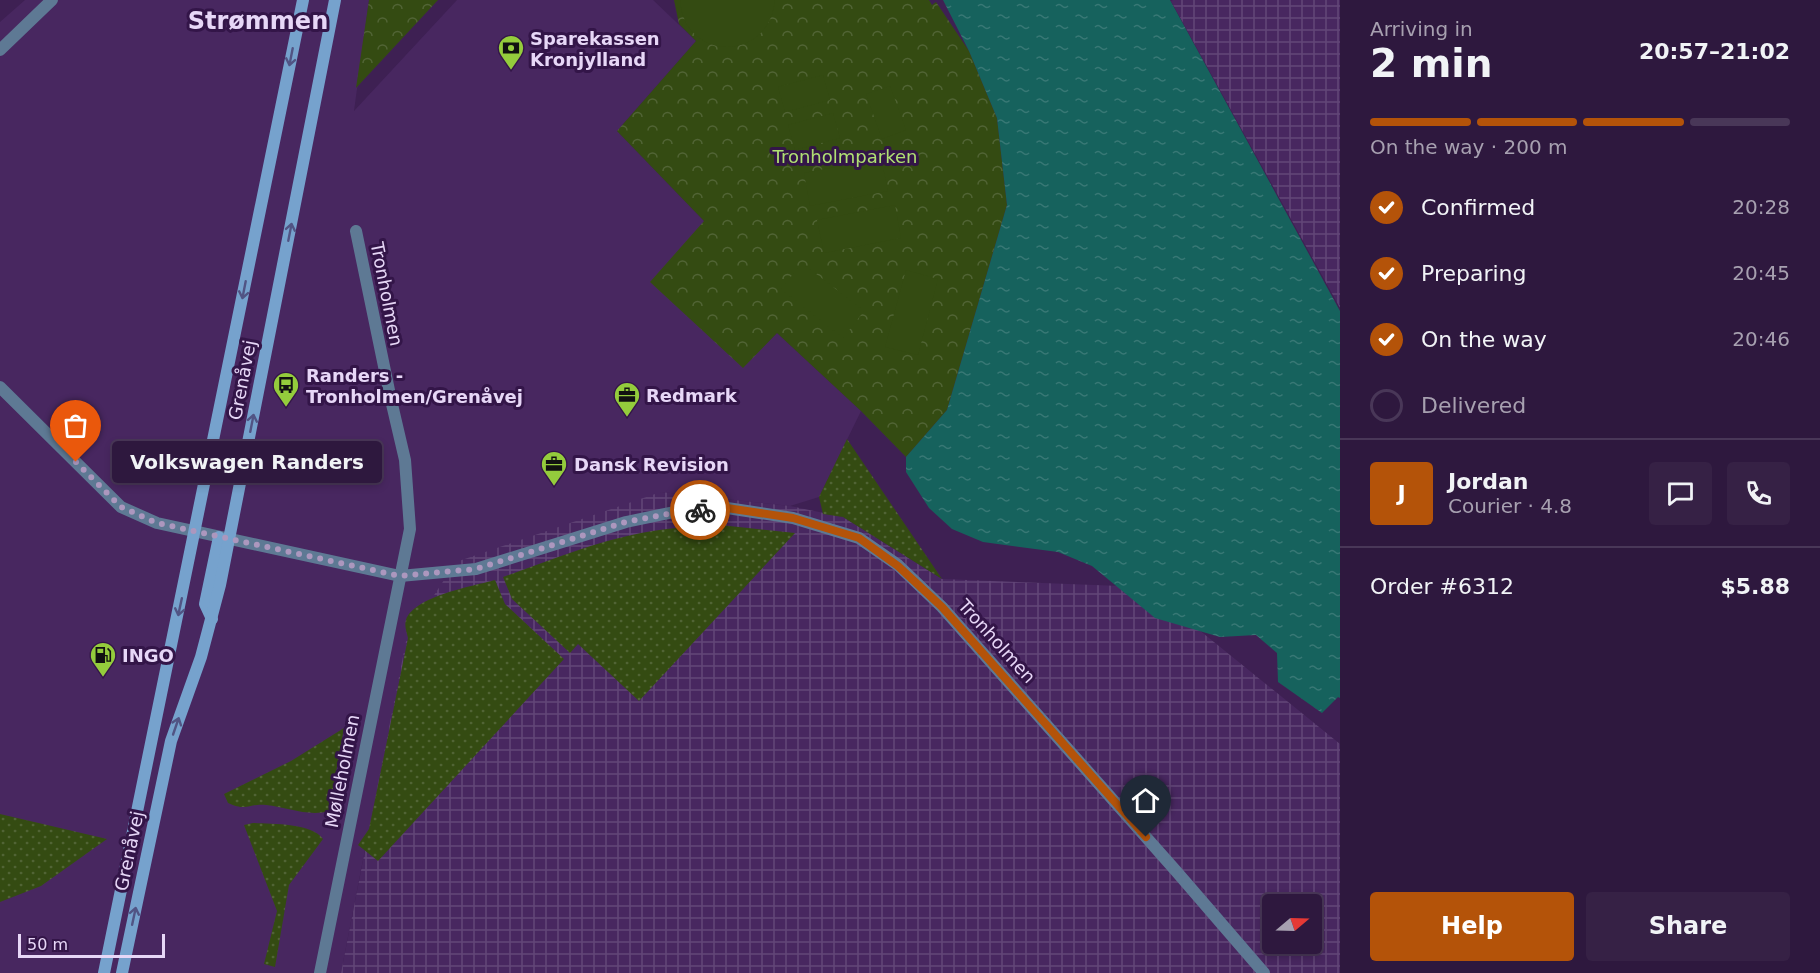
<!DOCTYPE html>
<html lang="en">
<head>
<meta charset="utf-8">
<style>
  :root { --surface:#2e183e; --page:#362145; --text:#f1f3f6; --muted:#a7a0b0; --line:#493758; --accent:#b45309 }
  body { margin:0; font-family:"DejaVu Sans",sans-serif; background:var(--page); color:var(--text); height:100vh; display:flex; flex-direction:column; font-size:22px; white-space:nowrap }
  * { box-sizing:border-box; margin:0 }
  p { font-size:20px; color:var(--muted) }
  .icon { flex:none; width:33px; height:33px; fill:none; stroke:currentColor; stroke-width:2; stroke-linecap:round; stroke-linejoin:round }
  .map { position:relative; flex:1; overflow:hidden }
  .details { display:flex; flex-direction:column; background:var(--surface); width:480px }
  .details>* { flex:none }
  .needle { width:39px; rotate:71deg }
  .controls { position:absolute; left:1262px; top:894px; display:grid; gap:12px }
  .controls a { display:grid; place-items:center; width:60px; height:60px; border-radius:6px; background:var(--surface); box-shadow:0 3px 9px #0003,0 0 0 2px var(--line); font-size:30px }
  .scale { position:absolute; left:18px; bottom:15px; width:147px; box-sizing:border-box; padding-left:6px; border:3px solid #e7d7f7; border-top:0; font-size:16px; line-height:21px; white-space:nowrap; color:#e7d7f7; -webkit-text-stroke:4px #331548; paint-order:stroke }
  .pin { position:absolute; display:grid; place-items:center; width:51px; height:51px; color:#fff; margin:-62px -26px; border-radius:50% 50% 50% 0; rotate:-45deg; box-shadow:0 0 6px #0007 }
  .pin .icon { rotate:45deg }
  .courier { position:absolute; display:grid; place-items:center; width:60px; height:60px; margin:-30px; border:4px solid #b45309; border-radius:50%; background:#fff; color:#222; box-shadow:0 2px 8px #0007 }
  .bubble { position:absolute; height:42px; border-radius:6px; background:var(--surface); box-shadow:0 3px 9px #0003,0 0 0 2px var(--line); font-size:20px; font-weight:600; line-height:42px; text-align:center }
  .head em { font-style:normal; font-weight:600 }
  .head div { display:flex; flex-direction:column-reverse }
  .head { display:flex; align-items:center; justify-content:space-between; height:102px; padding:0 30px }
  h1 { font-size:39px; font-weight:600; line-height:45px }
  .bar { display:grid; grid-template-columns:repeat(4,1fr); gap:9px 6px; align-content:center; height:72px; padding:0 30px }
  .bar i { height:8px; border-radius:4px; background:var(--line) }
  .bar .selected { background:var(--accent) }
  .bar p { grid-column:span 4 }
  .line { display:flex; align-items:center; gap:15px; padding:0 30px; border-top:2px solid var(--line) }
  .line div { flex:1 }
  .round { display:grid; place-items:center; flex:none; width:63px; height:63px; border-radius:6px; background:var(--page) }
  ol { padding:0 30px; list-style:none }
  li { display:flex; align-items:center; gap:18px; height:66px }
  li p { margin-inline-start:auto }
  li .icon { padding:6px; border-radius:50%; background:var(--accent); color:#fff; stroke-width:4 }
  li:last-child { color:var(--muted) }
  li i { width:33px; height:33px; border:3px solid var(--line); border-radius:50% }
  .primary-button { display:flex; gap:12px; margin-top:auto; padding:12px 30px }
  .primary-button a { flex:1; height:69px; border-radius:6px; background:var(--accent); color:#fff; font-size:24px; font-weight:600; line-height:69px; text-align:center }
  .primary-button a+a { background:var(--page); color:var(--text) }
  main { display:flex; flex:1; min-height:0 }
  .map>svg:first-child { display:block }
</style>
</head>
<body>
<main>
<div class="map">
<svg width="1340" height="973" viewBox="0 0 1340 973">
  <defs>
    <pattern id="industrial-grid" width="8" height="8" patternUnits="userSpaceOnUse" patternTransform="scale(1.5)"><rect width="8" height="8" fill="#482760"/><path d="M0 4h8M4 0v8" fill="none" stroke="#624678"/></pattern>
    <pattern id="grass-dots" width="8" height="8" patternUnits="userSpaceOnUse" patternTransform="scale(1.5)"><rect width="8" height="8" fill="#344b12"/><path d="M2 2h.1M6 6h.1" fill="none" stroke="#516435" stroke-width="1.8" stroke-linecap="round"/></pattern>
    <pattern id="park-crowns" width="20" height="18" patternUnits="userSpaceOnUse" patternTransform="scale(1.5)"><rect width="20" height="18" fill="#344b12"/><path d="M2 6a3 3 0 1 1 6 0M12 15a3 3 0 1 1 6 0" fill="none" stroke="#516435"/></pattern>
    <pattern id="water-ripples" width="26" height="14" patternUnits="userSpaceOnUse" patternTransform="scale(1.5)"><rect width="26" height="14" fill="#16625d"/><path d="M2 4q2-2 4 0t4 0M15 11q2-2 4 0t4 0" fill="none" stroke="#387875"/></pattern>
  </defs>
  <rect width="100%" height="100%" fill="#3e2053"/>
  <path fill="#482760" d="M25 0H369L354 111 457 0H653L696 41 617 131 704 221 743 367 777 333 861 411 819 497 790 506 661 492 369 829 341 973H0V22Z"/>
  <g fill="url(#industrial-grid)" fill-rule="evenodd">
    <path d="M1173 0H1340V308L1171 1Z"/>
    <path d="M661 492 790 506 843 517 942 579 1146 587 1340 744V973H341L407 636 456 562ZM1272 904H1311V944H1272Z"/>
  </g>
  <g fill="url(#grass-dots)">
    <path d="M847 439 942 579 843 517 823 514 819 497Z"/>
    <path d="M720 525 795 533 639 701 578 644 570 653 512 599 503 577C549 561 594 542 641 533 668 528 694 526 720 525Z"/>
    <path d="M495 580 505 604 564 659 378 861 358 845 369 829 408 638C407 633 404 626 406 620 414 596 474 586 495 580Z"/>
    <path d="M344 728 329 811C308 817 287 807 266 805 249 803 248 812 228 803L224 794 291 761Z"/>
    <path d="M0 814 107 839 41 886 0 902Z"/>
    <path d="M253 823C272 824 312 823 323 839L289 885 275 967 264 964 277 911 244 825Z"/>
  </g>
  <g fill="url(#park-crowns)">
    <path d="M369 0H438L356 88Z"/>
    <path d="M674 0H929L932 5 936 2 969 51 997 118 1007 205 947 410 906 457 861 411 777 333 743 368 650 282 704 221 617 131 696 41 679 24Z"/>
  </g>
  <g fill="#344b12">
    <path d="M680 0H775C769 63 684 62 680 0Z"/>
    <path d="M823 75 830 100 785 112 778 87Z"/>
    <path d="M890 86 906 130 882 139 866 94Z"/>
    <path d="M833 113 840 138 795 150 788 125Z"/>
    <path d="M881 158 888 191 810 206 804 173Z"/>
    <path d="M895 205 901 238 824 253 817 220Z"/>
    <path d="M802 263 864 311 843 338 781 289Z"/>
    <path d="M906 270 938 279 918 355 885 347Z"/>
  </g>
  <path fill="url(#water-ripples)" d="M943 0H1170L1340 311V698L1338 697 1322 713 1278 682 1277 653 1256 635 1220 637 1155 618 1092 566 1058 552 983 542 952 529 929 508 906 472V457L947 410 1007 205 997 118 969 51Z"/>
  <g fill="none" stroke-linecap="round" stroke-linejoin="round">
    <g stroke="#5e7994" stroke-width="12">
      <path d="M0 50 52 0"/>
      <path d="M0 387 121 507 157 523 400 576 476 569 626 522 679 511 727 508 793 518 859 538 898 565 942 607 1176 871 1264 973"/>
      <path d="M320 973 410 529 405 460 391 400 356 231"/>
    </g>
    <g stroke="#76a2cd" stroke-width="12">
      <path d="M212 619 205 604 219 537"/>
      <path d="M104 973 303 0"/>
      <path d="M122 973 171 741 201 657 220 585 335 0"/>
    </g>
  </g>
  <defs><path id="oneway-shaft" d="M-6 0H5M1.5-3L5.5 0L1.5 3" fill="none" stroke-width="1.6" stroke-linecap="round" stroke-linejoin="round" transform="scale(1.5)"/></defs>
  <g stroke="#515484">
    <use href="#oneway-shaft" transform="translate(291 57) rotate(101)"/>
    <use href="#oneway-shaft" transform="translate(290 232) rotate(-79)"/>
    <use href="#oneway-shaft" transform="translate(244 290) rotate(101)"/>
    <use href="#oneway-shaft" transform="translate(252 423) rotate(-79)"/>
    <use href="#oneway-shaft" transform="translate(180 607) rotate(102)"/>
    <use href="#oneway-shaft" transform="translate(176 726) rotate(-71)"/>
    <use href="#oneway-shaft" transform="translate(134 916) rotate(-78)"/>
  </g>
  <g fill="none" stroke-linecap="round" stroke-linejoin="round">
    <path stroke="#ac97be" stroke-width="6" stroke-dasharray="0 10.8" d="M76 462 121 507 157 523 400 576 476 569 626 522 678 512 700 510"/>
    <path stroke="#b45309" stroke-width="8" d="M700 510 727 508 793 518 859 538 898 566 942 607 1146 837"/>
  </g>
  <defs>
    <g id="bank-pin" transform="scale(1.35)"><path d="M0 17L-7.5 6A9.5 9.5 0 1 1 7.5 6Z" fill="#94cc3c" stroke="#331548"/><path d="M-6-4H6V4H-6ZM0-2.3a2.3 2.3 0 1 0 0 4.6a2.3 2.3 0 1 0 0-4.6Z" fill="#111"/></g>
    <g id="bus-pin" transform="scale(1.35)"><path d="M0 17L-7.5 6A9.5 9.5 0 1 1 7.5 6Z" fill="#94cc3c" stroke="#331548"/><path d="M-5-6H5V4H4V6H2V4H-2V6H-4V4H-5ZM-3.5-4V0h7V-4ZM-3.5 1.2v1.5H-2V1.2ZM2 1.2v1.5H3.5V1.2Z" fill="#111"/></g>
    <g id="office-pin" transform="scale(1.35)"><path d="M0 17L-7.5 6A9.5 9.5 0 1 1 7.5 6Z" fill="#94cc3c" stroke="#331548"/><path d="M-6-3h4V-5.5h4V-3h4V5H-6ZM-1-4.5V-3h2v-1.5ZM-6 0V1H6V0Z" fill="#111"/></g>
    <g id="fuel-pin" transform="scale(1.35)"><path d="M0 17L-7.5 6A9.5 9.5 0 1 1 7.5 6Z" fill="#94cc3c" stroke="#331548"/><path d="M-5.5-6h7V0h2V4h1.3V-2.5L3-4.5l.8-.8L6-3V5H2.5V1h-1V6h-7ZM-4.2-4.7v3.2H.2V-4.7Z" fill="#111"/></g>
  </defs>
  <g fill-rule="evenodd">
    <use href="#bank-pin" x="511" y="48"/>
    <use href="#bus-pin" x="286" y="385"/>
    <use href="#office-pin" x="627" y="395"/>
    <use href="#office-pin" x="554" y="464"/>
    <use href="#fuel-pin" x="103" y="655"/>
  </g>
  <g text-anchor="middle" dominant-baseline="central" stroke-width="6" stroke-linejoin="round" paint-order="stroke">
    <g font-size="18" font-weight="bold" fill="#e7d7f7" stroke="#331548" text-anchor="start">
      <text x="530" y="38">Sparekassen<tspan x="530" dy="21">Kronjylland</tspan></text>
      <text x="306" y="375">Randers -<tspan x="306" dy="21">Tronholmen/Grenåvej</tspan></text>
      <text x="646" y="395">Redmark</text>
      <text x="574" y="464">Dansk Revision</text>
      <text x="122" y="655">INGO</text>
    </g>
    <g font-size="18" fill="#b0e073" stroke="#331548">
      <text x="845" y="156">Tronholmparken</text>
    </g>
    <g font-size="18" fill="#e7d7f7" stroke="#331548">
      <text transform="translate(387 294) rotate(79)">Tronholmen</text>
      <text transform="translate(242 380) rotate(-79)">Grenåvej</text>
      <text transform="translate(997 641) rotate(48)">Tronholmen</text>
      <text transform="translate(342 771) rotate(-79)">Mølleholmen</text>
      <text transform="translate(129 851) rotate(-78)">Grenåvej</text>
    </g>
    <g font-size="24" font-weight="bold" fill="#e7d7f7" stroke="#331548">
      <text x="258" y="21">Strømmen</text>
    </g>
  </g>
</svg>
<div class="controls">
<a><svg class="needle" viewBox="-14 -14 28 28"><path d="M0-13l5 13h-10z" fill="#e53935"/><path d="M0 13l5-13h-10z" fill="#a7a0b0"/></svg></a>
</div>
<div class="scale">50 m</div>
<div class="pin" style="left:76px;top:462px;background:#ea580c"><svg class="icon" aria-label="bag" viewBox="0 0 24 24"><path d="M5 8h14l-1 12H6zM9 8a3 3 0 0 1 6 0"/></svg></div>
<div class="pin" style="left:1146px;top:837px;background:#1f2937"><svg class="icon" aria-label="home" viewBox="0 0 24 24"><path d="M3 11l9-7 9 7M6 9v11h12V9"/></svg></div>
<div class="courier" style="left:700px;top:510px"><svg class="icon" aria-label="bike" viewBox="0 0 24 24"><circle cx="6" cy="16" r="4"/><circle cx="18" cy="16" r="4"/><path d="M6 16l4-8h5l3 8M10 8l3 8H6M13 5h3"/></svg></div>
<div class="bubble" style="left:112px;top:441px;width:270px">Volkswagen Randers</div>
</div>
<section class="details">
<div class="head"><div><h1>2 min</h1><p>Arriving in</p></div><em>20:57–21:02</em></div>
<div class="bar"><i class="selected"></i><i class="selected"></i><i class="selected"></i><i></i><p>On the way · 200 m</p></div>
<ol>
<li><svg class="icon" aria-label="check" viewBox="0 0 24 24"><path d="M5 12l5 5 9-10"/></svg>Confirmed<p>20:28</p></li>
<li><svg class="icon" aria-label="check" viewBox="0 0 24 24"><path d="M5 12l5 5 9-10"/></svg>Preparing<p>20:45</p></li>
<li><svg class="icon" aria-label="check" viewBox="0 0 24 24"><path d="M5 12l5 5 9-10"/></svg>On the way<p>20:46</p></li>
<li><i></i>Delivered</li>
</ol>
<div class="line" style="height:108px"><b class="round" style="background:var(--accent);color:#fff">J</b><div><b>Jordan</b><p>Courier · 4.8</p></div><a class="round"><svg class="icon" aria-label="chat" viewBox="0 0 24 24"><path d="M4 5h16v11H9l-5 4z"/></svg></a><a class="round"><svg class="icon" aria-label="phone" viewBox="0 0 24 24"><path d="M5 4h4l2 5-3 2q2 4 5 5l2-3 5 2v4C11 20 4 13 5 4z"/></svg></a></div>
<div class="line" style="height:78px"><div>Order #6312</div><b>$5.88</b></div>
<div class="primary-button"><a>Help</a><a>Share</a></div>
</section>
</main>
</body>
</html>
